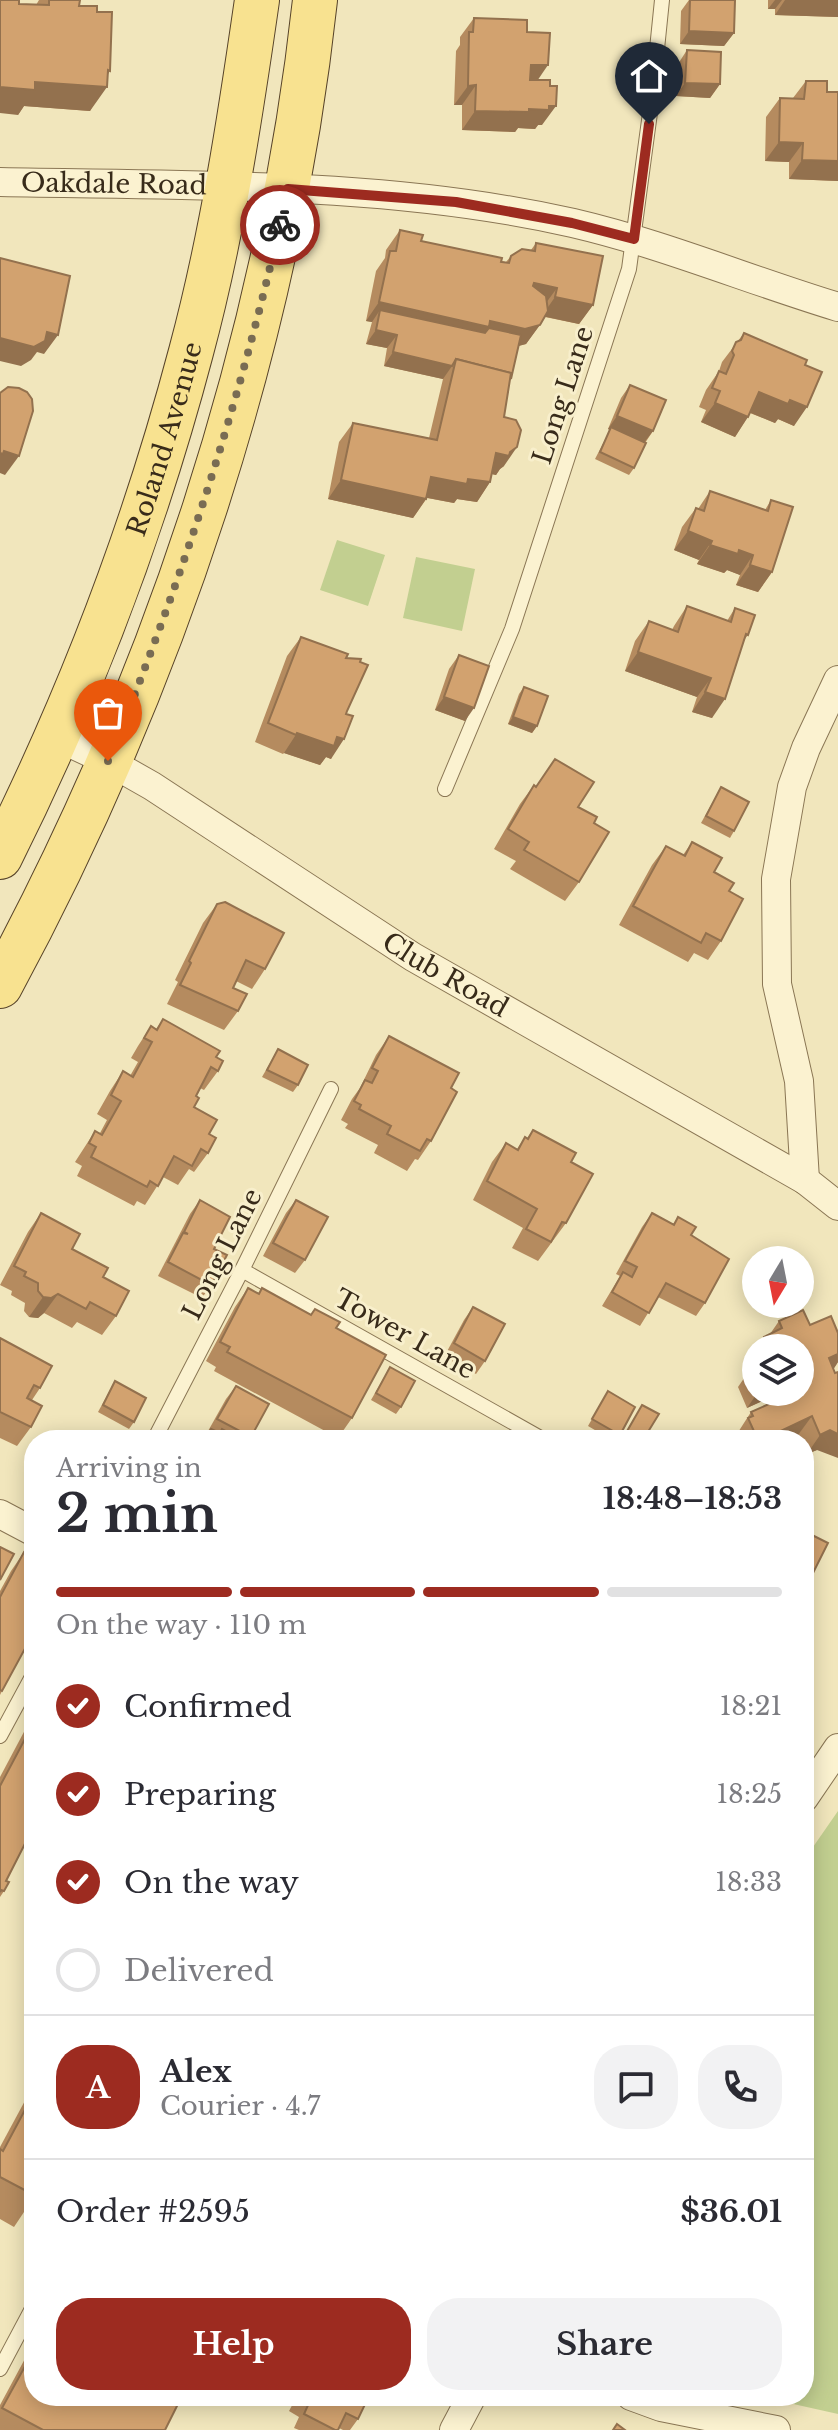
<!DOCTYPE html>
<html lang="en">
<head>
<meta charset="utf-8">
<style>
  :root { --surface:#fff; --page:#f2f2f3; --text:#2b2b33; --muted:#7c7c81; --line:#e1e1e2; --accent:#9d2b20 }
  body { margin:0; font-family:"Libre Baskerville",serif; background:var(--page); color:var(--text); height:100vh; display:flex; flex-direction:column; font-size:30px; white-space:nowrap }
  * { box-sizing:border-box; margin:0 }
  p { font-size:26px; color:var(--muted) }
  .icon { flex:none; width:44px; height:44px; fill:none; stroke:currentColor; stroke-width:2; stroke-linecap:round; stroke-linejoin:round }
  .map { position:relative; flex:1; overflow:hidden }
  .drawer { position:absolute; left:24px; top:1430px; width:790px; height:976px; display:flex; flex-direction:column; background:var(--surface); border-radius:32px; box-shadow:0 4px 20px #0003 }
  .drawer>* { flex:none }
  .needle { width:52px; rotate:190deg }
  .fabs { position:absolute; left:742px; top:1246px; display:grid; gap:16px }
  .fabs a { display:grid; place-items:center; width:72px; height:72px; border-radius:50%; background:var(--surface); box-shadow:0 4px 20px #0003; font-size:40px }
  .pin { position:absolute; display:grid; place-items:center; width:68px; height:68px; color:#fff; margin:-82px -34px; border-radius:50% 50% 50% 0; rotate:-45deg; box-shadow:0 0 8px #0007 }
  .pin .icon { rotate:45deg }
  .courier { position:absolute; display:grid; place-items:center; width:80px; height:80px; margin:-40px; border:6px solid #9d2b20; border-radius:50%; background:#fff; color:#222; box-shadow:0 2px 10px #0007 }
  .headline em { font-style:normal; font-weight:700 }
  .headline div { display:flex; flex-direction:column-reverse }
  .headline { display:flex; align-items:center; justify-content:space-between; height:136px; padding:0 32px }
  h1 { font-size:52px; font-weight:700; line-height:60px }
  .bar { display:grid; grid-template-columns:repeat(4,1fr); gap:12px 8px; align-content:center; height:96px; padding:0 32px }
  .bar i { height:10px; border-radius:6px; background:var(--line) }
  .bar .on { background:var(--accent) }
  .bar p { grid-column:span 4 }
  .line { display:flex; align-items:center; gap:20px; padding:0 32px; border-top:2px solid var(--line) }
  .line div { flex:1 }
  .round { display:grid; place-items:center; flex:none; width:84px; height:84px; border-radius:32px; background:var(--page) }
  ol { padding:0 32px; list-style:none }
  li { display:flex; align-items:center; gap:24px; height:88px }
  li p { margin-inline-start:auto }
  li .icon { padding:8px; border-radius:50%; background:var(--accent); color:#fff; stroke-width:4 }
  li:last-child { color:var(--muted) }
  li i { width:44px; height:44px; border:4px solid var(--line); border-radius:50% }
  .primary-button { display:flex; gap:16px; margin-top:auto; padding:16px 32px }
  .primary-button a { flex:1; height:92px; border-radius:32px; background:var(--accent); color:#fff; font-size:32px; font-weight:700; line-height:92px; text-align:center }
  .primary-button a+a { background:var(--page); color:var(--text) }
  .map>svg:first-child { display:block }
</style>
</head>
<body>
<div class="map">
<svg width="838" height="2430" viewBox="0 0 838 2430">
  <rect width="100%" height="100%" fill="#f1e6bc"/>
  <g fill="#c2cf90">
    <path d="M337 540 385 555 368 606 320 590Z"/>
    <path d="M416 557 475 569 462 631 403 618Z"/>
    <path d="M838 1811V2414L758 2396H804V1860Z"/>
  </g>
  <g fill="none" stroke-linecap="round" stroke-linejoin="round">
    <g stroke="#8a7654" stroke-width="16">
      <g id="lane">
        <path d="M445 789 512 629 629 269 652 98 662 0"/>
        <path d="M242 1270 544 1440"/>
        <path d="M154 1440 242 1270 331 1089"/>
        <path d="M0 1736 34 1673"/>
        <path d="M0 2369 34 2305"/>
      </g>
    </g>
    <g stroke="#8a7654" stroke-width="30">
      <g id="street">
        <path id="s1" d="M0 182C191 186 386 181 573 223 663 244 749 280 838 307"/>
        <path id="s2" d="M57 737 108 761 152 786 413 957 805 1180 838 1206"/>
        <path d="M805 1180 799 1081 777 984 776 879 792 787 806 748 838 680"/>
        <path d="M0 1514 34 1532"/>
        <path d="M804 1798 838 1748"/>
        <path d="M631 2396 661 2407 776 2430"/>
        <path d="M454 2430 472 2396"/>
      </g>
    </g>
    <g stroke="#574329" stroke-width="46">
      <g id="primary">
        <path id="s3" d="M0 857C80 697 145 526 191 352 222 237 240 118 257 0"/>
        <path d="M0 986C163 685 278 341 315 0"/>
      </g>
    </g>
    <use href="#lane" stroke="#fbf2d0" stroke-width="14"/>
    <use href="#street" stroke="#fbf2d0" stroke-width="28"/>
    <use href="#primary" stroke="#f8e290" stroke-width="44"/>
  </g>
  <g fill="#b58b5f">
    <path d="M39 0H80L79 6 97 12 108 74 90 111 24 106 18 115 19 4 36 5Z"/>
    <path d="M689 0H735L734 33 724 46 680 44 681 11Z"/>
    <path d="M768 0H838V17L775 15V9H768Z"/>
    <path d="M474 18 527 32 538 80 542 125H538L535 129 518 128 515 132 462 130V105H454L456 51 460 45V37Z"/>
    <path d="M687 50 720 84 710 98 676 96 678 64Z"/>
    <path d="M806 81 827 92 838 181 789 179V162L765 161 766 117 780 98H793Z"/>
    <path d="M400 230 421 241 506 262 511 256 531 250 536 243 593 305 579 324 545 317 526 344 518 346 510 380 504 417V466L500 469 496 475 492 474 490 482 477 502 457 499 454 503 427 498 413 518 328 499 339 442 353 423 429 438 443 379 384 366 387 348 366 344 372 322 366 321 376 271 385 258 386 250Z"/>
    <path d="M744 333 805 365 794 426 778 419 775 423 750 413 735 437 701 422 706 410 699 407 706 390 719 371 722 362Z"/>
    <path d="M630 385 653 431 645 443 634 468 629 475 595 459 610 430 608 429 621 398Z"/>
    <path d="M710 491 765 510 771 500 772 572 758 592 736 585 740 575 727 570 724 573 697 564 699 560 674 550 682 527 696 508 698 509Z"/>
    <path d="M687 606 727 621 735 608 748 635 744 640 712 718 692 712 697 697 625 671 635 641 649 621 672 630 674 626Z"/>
    <path d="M301 637 346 658V714L331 759 326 757 320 765 284 753 283 754 255 742 287 656Z"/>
    <path d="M459 655 465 721 435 710 449 669Z"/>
    <path d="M524 687 537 726 532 733 508 724 519 694Z"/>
    <path d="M534 785 578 807 594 823 579 882 565 901 510 869 516 861 494 849 520 804Z"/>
    <path d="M721 787 734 831 730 838 701 823Z"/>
    <path d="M692 842 729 891 721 941 708 960 694 953 688 962 619 925 652 865 666 846 683 855Z"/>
    <path d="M217 904 265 969 252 989 236 981 233 988 238 1011 224 1030 167 1004 178 982 175 980 203 923Z"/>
    <path d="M163 1019 216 1057 218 1071 204 1090 200 1088 196 1096 194 1107 209 1134 208 1153 194 1172 189 1169 178 1185 163 1177 145 1205 137 1201 134 1206 77 1176 82 1166 75 1162 95 1131 100 1133 107 1120 97 1114 110 1091 123 1071 130 1076 138 1062 131 1058 138 1046 151 1026 156 1029Z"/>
    <path d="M389 1036 451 1088 431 1141 418 1160 415 1159 407 1171 374 1153 378 1145 345 1128 348 1124 341 1120 352 1099 360 1088 376 1055Z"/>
    <path d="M278 1049 298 1085 293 1092 262 1077Z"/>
    <path d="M533 1130 571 1162 566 1223 538 1261 512 1248 523 1228 473 1200 492 1162 506 1143 517 1149 525 1137 527 1138Z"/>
    <path d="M200 1200 211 1285 202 1298 158 1276 190 1214Z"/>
    <path d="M296 1200 305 1260 295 1273 263 1256 286 1213Z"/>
    <path d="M41 1213 72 1249 103 1277 116 1316 102 1335 77 1322 72 1328 44 1313 38 1318 29 1317 24 1311 25 1303 11 1295 12 1291 0 1285 28 1232Z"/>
    <path d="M652 1213 673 1224 678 1217 691 1235 705 1303 696 1316 658 1297 640 1326 602 1306 620 1276 616 1274 642 1227Z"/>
    <path d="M248 1288 258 1293 310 1315 315 1309 336 1328 352 1418 338 1438 214 1371 216 1367 206 1361 235 1307Z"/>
    <path d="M473 1307 485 1361 476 1374 444 1357 464 1320Z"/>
    <path d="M779 1321 810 1325 838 1333V1362L833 1369 835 1373 817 1450 807 1454 804 1448V1440H800L798 1435 789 1440H736L735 1437 751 1412 769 1404 767 1399 747 1408 738 1387 751 1368 750 1365 753 1361 750 1356 756 1348V1392H800V1348H756L764 1337 770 1334Z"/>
    <path d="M0 1338 40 1388 32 1400 31 1427 17 1446 0 1438Z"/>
    <path d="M390 1367 401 1407 396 1414 371 1400Z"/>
    <path d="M115 1381 134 1422 129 1429 98 1412Z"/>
    <path d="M236 1386 251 1437 249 1440H203L226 1399Z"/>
    <path d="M608 1391 620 1435 617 1440H612L588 1426Z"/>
    <path d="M642 1405 643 1440H621L638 1412Z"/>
    <path d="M24 1552 2 1691 0 1695V1591L11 1571Z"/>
    <path d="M34 1713V1826L6 1881 4 1891 0 1897V1777Z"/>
    <path d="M34 2084V2197L14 2227 0 2219V2147Z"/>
    <path d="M34 2342V2396L165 2430H0V2405Z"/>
    <path d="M297 2396H369L358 2419 350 2430H343L339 2428 338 2430H299L294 2428 299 2417 289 2411Z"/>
  </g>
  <g fill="#93714e">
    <path d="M775 0H782L775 9H768Z"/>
    <path d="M785 0H838V17L775 15Z"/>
    <path d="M689 31 734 33 724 46 680 44Z"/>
    <path d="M531 65H548L535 84H517Z"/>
    <path d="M108 70 110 71 100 86 107 87 90 111 24 106 18 115 0 113V87Z"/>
    <path d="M685 83 720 84 710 98 676 96Z"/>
    <path d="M476 85 462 105H454L468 86Z"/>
    <path d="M549 106H556L542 125H538L535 129 518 128 515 132 462 130 475 111 529 109Z"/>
    <path d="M779 142 803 143 789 162 765 161Z"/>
    <path d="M802 160 838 161V181L789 179Z"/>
    <path d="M534 283 557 288 543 307 520 303Z"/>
    <path d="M555 297 593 305 579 324 542 316Z"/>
    <path d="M379 302 490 321 540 325 526 344 511 348 380 310 372 322 366 321Z"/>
    <path d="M376 330 397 335 387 348 366 344Z"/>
    <path d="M47 332 58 335 44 354 37 352 31 360 21 366 0 361V338Z"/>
    <path d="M393 352 452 366 443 379 384 366Z"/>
    <path d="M759 392 790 400 807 407 794 426 778 419 775 423 746 411Z"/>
    <path d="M715 403 748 417 735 437 701 422Z"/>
    <path d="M617 416 653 431 643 444 608 429Z"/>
    <path d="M517 447 504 466 500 469 496 475 482 472 496 453 510 452Z"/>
    <path d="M4 451 19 456 5 475 0 473V453Z"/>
    <path d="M431 477 468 479 490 482 477 502 457 499 454 503 418 496Z"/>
    <path d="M341 480 426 499 413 518 328 499Z"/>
    <path d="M688 531 712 541 699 560 674 550Z"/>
    <path d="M710 545 739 550 753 555 740 575 727 570 724 573 697 564Z"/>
    <path d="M750 565 772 572 758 592 736 585Z"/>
    <path d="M638 652 711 678 697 697 625 671Z"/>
    <path d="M705 692 725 699 712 718 692 712Z"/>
    <path d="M444 697 474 708 465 721 435 710Z"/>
    <path d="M513 717 537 726 532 733 508 724Z"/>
    <path d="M297 733 337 737 344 739 331 759 326 757 320 765 284 753Z"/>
    <path d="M58 1294 44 1313 38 1318 29 1317 43 1297Z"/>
    <path d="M838 1354V1362L833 1370 829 1358Z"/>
    <path d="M758 1392H772L767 1399 747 1408Z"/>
    <path d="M812 1416 798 1435 789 1440H763Z"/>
    <path d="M830 1430 838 1434V1458L817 1450 807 1454 820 1435Z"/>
  </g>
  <g fill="#d2a26f" stroke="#93714e" stroke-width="2">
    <path d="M0 0H19V4L49 5V0H80L79 6H97V12H112L110 71 108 70 107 87 35 82V90L0 87Z"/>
    <path d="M690 0H735L734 33 689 31Z"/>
    <path d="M474 18 527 20V32L550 33 548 65H531L530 80H550V86H557L556 106H549V110L529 109V112L475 111 476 85 468 86 469 32H473Z"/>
    <path d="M687 50 721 52 720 84 685 83Z"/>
    <path d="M806 81H827V92H838V161L802 160 803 143 779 142 780 98 804 99Z"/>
    <path d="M400 230 423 235 421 241 502 258 501 262 509 263 511 256 522 249 535 251 536 243 603 256 593 305 555 297 557 288 534 283 533 286 546 296 548 311 540 325 525 329 490 321 489 327 379 302 390 251H396Z"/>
    <path d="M0 258 70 276 58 335 47 332 45 341 34 347 0 338Z"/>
    <path d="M380 310 485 333 489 328 521 335 511 379V373L456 359 452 366 393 352 397 335 376 330Z"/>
    <path d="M744 333 807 360 805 365 822 372 807 407 790 400 788 404 759 392 748 417 715 403 720 391 712 388 719 371 726 374 734 355 732 351 736 342 741 340Z"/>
    <path d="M456 359 511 373 504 417 516 420 521 430 517 447 510 452 509 456 496 453 490 482 468 479 467 484 431 477 426 499 341 480 353 423 437 440Z"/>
    <path d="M630 385 666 400 653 431 617 416Z"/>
    <path d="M8 387 19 388 27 392 32 399 33 411 19 456 4 451 3 454 0 453V393Z"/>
    <path d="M611 427 646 443 634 468 600 452Z"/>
    <path d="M710 491 768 511 771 500 793 507 772 572 750 565 753 555 739 550 738 554 710 545 712 541 688 531 696 508 704 511Z"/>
    <path d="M687 606 731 622 735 608 755 615 748 635 746 634 725 699 705 692 711 678 638 652 649 621 678 632Z"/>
    <path d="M301 637 348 654 346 658 361 659 360 662 368 665 347 711 346 714 353 716 344 739 337 737 334 746 297 733 296 735 268 723Z"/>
    <path d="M459 655 489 666 474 708 444 697Z"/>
    <path d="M524 687 548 696 537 726 513 717Z"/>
    <path d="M555 759 594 782 578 807 597 817 594 823 609 832 579 882 524 850 529 842 508 829 534 785 536 787Z"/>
    <path d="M721 787 749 802 734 831 706 816Z"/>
    <path d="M692 842 722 858 714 872 734 883 729 891 743 899 721 941 706 933 701 943 633 906 666 846 685 856Z"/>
    <path d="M225 902 284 933 265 969 246 960 233 988 247 994 238 1011 180 985 191 963 189 961 217 904Z"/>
    <path d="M163 1019 220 1051 216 1057 223 1061 218 1071 211 1067 196 1096 199 1098 194 1107 217 1120 209 1134 216 1138 208 1153 201 1149 192 1166 174 1156 158 1186 150 1181 147 1187 91 1157 96 1147 89 1143 95 1131 102 1135 121 1101 111 1095 123 1071 133 1077 152 1042 144 1038 151 1026 157 1030Z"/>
    <path d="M389 1036 459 1073 451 1088 457 1092 431 1141 427 1139 420 1151 387 1134 391 1126 359 1109 361 1105 354 1101 365 1080 372 1083 378 1071 372 1068Z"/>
    <path d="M278 1049 308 1065 298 1085 267 1070Z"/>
    <path d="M533 1130 576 1153 571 1162 593 1174 566 1223 562 1222 551 1242 526 1229 537 1209 487 1181 506 1143 518 1150 525 1137 528 1139Z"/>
    <path d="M200 1200 230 1217 214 1249 227 1255 211 1285 168 1262 183 1233 188 1234 184 1232Z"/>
    <path d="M296 1200 328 1217 305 1260 273 1243Z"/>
    <path d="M41 1213 80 1234 72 1249 108 1268 103 1277 129 1291 116 1316 90 1302 86 1309 58 1294 51 1298 43 1297 38 1291V1283L24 1276 26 1272 14 1266Z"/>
    <path d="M652 1213 674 1225 678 1217 696 1227 691 1235 729 1259 705 1303 666 1283 649 1313 612 1292 623 1272 632 1277 637 1267 625 1261Z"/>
    <path d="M248 1288 259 1294 262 1288 311 1315 315 1309 340 1322 336 1328 386 1355 352 1418 227 1352 230 1347 220 1342Z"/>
    <path d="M473 1307 505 1324 485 1361 454 1343Z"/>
    <path d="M803 1310 810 1325 831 1316 838 1333V1354L829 1358 835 1373 838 1372V1434L830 1430 820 1435 812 1416 764 1439 762 1436 757 1438 748 1418 753 1416 751 1412 787 1396 786 1392H800V1348H765L764 1346 767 1344 764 1337 782 1328 779 1321Z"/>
    <path d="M0 1338 52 1366 40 1388 34 1385 27 1398 42 1406 31 1427 0 1412Z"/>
    <path d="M756 1366V1379L751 1368Z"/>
    <path d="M390 1367 415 1381 401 1407 376 1393Z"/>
    <path d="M115 1381 146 1398 134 1422 103 1405Z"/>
    <path d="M236 1386 269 1404 251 1437 217 1419Z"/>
    <path d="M608 1391 635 1407 620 1435 592 1419Z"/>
    <path d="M642 1405 659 1414 643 1440H637L626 1433Z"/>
    <path d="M211 1429 220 1433 222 1429 243 1440H205Z"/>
    <path d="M804 1531 828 1543 804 1591Z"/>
    <path d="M0 1547 14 1554 0 1580Z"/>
    <path d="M24 1552 34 1557V1632L2 1691 0 1690V1597Z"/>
    <path d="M34 1722V1826L6 1881 9 1882 4 1891 1 1890 0 1892V1786Z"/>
    <path d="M34 2093V2195L0 2177V2149L3 2151Z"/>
    <path d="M34 2350V2396H182L165 2430H43L2 2408Z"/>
    <path d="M299 2396H369L358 2419 346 2413 338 2430H335L304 2414 309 2403 298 2398Z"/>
    <path d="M617 2424 625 2430H613Z"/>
  </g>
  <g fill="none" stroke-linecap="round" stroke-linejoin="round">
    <path stroke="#796c53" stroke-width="8" stroke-dasharray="0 14.4" d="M108 761C180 586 238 409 280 225"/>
    <path stroke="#9d2b20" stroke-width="10" d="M280 225 288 189 456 202 572 223 634 239 649 124"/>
  </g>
  <g text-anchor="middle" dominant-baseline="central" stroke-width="6" stroke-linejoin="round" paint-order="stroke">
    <g font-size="26" fill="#382b1a" stroke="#f8efcc">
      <text stroke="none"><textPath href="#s1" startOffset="114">Oakdale Road</textPath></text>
      <text transform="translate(563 395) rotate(-72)">Long Lane</text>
      <text stroke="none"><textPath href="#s3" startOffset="450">Roland Avenue</textPath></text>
      <text stroke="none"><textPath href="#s2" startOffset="456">Club Road</textPath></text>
      <text transform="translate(222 1254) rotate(-63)">Long Lane</text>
      <text transform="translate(405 1334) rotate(29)">Tower Lane</text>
    </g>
  </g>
</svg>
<div class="fabs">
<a><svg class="needle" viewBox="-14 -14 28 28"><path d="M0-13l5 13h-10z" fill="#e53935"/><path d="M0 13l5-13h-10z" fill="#7c7c81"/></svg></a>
<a><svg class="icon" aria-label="layers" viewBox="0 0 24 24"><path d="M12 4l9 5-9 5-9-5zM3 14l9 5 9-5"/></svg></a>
</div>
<div class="pin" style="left:108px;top:761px;background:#ea580c"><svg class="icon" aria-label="bag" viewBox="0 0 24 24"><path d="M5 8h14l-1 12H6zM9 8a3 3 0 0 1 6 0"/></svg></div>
<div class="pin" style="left:649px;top:124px;background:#1f2937"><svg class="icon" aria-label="home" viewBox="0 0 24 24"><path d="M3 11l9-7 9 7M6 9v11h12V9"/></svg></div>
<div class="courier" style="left:280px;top:225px"><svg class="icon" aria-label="bike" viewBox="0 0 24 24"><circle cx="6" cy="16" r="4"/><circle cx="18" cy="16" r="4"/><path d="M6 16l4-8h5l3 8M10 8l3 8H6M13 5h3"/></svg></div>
<section class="drawer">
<div class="headline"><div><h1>2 min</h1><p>Arriving in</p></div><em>18:48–18:53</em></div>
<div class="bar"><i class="on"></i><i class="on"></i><i class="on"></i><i></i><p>On the way · 110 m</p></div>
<ol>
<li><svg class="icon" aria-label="check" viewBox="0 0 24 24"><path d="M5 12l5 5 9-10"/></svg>Confirmed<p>18:21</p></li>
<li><svg class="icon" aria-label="check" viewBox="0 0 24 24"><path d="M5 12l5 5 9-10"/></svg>Preparing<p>18:25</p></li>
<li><svg class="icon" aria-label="check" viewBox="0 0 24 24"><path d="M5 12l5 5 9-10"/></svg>On the way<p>18:33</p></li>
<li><i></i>Delivered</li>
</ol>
<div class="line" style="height:144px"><b class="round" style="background:var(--accent);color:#fff">A</b><div><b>Alex</b><p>Courier · 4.7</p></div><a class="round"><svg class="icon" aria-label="chat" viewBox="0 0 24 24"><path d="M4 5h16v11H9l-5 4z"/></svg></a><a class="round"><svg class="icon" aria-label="phone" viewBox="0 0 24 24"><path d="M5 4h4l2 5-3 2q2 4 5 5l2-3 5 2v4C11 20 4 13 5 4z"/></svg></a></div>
<div class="line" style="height:104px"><div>Order #2595</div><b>$36.01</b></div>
<div class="primary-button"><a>Help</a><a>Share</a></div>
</section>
</div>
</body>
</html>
